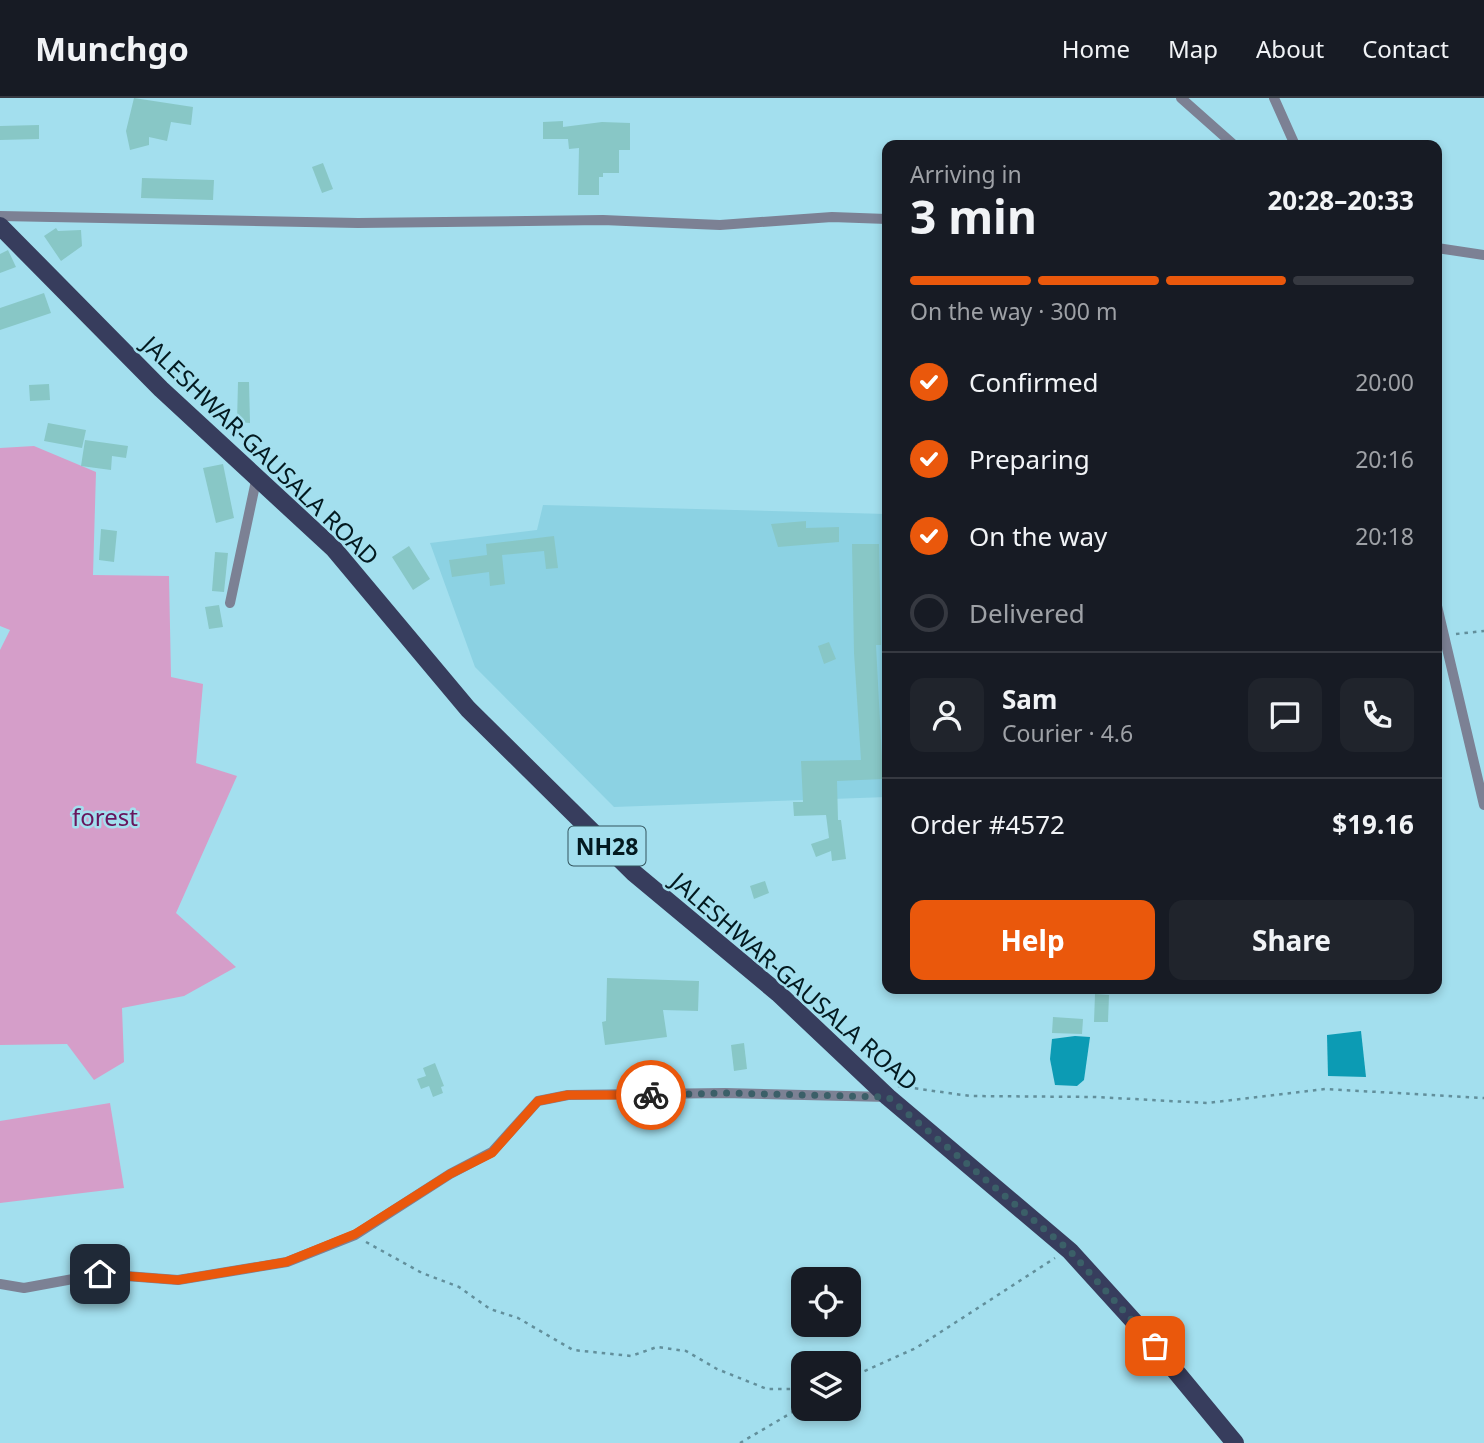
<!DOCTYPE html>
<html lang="en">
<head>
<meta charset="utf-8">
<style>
  :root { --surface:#171b24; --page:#20242c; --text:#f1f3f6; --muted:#9ea1a6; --line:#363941; --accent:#ea580c }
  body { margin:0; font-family:"Noto Sans",sans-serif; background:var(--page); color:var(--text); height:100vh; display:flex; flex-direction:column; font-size:26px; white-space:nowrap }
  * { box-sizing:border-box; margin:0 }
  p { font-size:23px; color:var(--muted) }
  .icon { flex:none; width:38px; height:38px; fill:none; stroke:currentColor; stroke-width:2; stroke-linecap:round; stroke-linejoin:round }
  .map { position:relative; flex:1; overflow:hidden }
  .details { position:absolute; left:882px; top:42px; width:560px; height:854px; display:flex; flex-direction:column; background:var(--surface); border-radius:14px; box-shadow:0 4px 10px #0003 }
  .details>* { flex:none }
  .fabs { position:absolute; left:791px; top:1169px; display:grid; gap:14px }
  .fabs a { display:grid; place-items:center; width:70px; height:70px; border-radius:14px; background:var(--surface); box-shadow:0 4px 10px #0003; font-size:35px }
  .pin { position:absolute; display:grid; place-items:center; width:60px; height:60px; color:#fff; margin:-30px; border-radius:14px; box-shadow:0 4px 10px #0006 }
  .courier { position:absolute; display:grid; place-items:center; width:70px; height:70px; margin:-35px; border:5px solid #ea580c; border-radius:50%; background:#fff; color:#222; box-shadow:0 2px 9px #0007 }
  .summary em { font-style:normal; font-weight:700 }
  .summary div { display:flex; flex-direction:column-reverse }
  .summary { display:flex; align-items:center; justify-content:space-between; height:119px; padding:0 28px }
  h1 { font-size:46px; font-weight:700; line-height:52px }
  .bar { display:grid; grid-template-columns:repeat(4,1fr); gap:10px 7px; align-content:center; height:84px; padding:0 28px }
  .bar i { height:9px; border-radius:5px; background:var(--line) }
  .bar .selected { background:var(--accent) }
  .bar p { grid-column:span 4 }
  .line { display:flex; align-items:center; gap:18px; padding:0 28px; border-top:2px solid var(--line) }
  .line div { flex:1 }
  .round { display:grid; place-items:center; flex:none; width:74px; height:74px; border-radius:14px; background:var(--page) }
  ol { padding:0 28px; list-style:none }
  li { display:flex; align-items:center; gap:21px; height:77px }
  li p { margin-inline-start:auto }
  li .icon { padding:7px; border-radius:50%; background:var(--accent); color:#fff; stroke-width:4 }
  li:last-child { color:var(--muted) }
  li i { width:38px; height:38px; border:4px solid var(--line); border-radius:50% }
  .action { display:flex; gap:14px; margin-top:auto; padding:14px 28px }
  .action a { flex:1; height:80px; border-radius:14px; background:var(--accent); color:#fff; font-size:28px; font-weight:700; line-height:80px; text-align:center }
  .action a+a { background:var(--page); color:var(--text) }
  header { display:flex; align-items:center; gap:42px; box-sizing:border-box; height:98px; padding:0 35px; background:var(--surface); border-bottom:2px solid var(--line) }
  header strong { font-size:33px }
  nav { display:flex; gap:38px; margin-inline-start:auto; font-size:24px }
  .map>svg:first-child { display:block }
</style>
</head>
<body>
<header>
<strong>Munchgo</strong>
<nav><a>Home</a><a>Map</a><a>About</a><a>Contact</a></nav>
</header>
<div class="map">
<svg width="1484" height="1345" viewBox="0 0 1484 1345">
  <rect width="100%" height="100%" fill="#a3dfee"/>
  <path fill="#8cd2e3" d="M543 407 887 416V699L614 709 475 569 430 445 537 432Z"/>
  <g fill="#d59ec9">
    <path d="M34 348 96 374 93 477 169 478 171 579 203 586 196 665 237 678 176 815 236 869 184 898 122 910 124 964 94 982 67 946 0 947V552L10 532 0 528V350Z"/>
    <path d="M110 1005 124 1090 0 1105V1023Z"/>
  </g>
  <g fill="#0c9bb4">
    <path d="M1361 933 1366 979 1328 978 1327 937Z"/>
    <path d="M1075 938 1090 939 1084 982 1077 988 1055 987 1050 961 1052 941Z"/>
  </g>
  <g fill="#88c7c6">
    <path d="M134 0 193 9 191 27 171 24 167 43 149 39V47L130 52 126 33Z"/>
    <path d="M563 23V29L602 24 630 25V52H619V75H603V79H599V97H578L579 50 569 51 568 41H543V24Z"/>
    <path d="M39 27V41L0 42V28Z"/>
    <path d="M323 65 333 91 322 95 312 69Z"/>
    <path d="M142 80 214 82 213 102 141 100Z"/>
    <path d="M56 130 58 133 81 132 82 148 61 163 44 138Z"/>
    <path d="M8 152 16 169 0 175V156Z"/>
    <path d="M44 195 51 215 0 232V210Z"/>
    <path d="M238 284H249L250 325 237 324Z"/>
    <path d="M49 286 50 302 30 303 29 287Z"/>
    <path d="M48 325 86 332 82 350 44 343Z"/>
    <path d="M85 342 128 348 126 360 112 358 111 372 81 368Z"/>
    <path d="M223 366 234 420 216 425 203 370Z"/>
    <path d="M806 423V430L839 429V444L778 449 771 426Z"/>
    <path d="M101 431 117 433 114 464 99 462Z"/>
    <path d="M554 438 558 470 546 471 544 453 502 457 505 486 490 488 489 474 452 479 449 462 487 457 486 446Z"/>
    <path d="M852 446H879L881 547H876L883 681 837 683 838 722H841L846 761 832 763 831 753 816 759 811 746 829 740 826 717 794 718 793 704H803L801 663 861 662 854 555Z"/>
    <path d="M409 448 430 481 413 492 392 459Z"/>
    <path d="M215 454 228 455 224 494 212 493Z"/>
    <path d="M219 507 223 529 209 531 205 509Z"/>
    <path d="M829 544 836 561 824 566 818 548Z"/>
    <path d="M765 783 769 795 754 801 750 788Z"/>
    <path d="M607 880 699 883 698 913 663 912 667 939 605 947 602 924 606 923Z"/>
    <path d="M1095 896 1109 897 1108 924H1094Z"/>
    <path d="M1053 919 1083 921 1082 936 1052 935Z"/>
    <path d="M744 945 747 971 734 973 731 947Z"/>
    <path d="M435 965 444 988 441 989 443 995 433 999 429 988 421 991 417 981 426 978 423 970Z"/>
  </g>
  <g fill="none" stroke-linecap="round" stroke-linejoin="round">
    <g stroke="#628f9b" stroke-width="2.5" stroke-dasharray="3.5 5" stroke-linecap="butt">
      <path d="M1456 536 1484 533"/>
      <path d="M898 988 970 998 1096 999 1207 1005 1325 991 1484 1000"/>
      <path d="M366 1144 422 1175 459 1189 490 1211 518 1220 573 1252 631 1258 657 1249 686 1253 717 1271 767 1291H803"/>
      <path d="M849 1280 916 1250 1055 1160"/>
      <path d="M740 1345 803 1308"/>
    </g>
    <g stroke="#7c8194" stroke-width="10">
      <path d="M1181 0 1234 47"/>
      <path d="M1274 0 1295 47"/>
      <path d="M0 118 358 125 603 122 720 127 832 119 887 121"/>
      <path d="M1437 150 1484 157"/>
      <path d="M230 505 257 378"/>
      <path d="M1437 508 1484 707"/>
      <path d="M0 1186 24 1190 100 1176 178 1182 287 1164 355 1137 450 1076 492 1054 538 1003 568 997 725 995 888 999"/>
    </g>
    <path stroke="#373d5d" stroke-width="18" d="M0 128 161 291 334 451 468 611 634 775 778 895 888 999 1070 1153 1139 1229 1235 1345"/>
  </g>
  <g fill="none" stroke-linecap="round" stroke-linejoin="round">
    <path stroke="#3b5f68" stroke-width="7" stroke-dasharray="0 12.6" d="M651 997 725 995 888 999 1070 1153 1155 1248"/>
    <path stroke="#ea580c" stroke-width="9" d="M100 1176 178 1182 286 1164 355 1136 450 1076 492 1055 538 1003 568 997H651"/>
  </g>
  <g text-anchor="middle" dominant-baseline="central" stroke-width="5" stroke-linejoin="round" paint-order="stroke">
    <rect fill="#a3dfee" stroke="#33555e" stroke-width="2" x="568.5" y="728.5" width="77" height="39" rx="5"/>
    <g font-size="23" font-weight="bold" fill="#031a20">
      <text x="607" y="748">NH28</text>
    </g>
    <g font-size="24" fill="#031a20" stroke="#a3dfee">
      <text transform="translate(261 352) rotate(44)">JALESHWAR-GAUSALA ROAD</text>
      <text transform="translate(795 883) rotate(41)">JALESHWAR-GAUSALA ROAD</text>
    </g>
    <g font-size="24" fill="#68155c" stroke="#a3dfee">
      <text x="105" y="718">forest</text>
    </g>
  </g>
</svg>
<div class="fabs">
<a><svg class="icon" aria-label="locate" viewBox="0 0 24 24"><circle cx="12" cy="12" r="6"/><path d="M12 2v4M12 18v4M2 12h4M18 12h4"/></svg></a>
<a><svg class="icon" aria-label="layers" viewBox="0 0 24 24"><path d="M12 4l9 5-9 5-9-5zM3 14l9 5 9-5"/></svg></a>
</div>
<div class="pin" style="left:1155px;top:1248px;background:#ea580c"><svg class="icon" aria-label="bag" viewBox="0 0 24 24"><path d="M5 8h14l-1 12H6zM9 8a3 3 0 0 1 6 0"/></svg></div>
<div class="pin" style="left:100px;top:1176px;background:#1f2937"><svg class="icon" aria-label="home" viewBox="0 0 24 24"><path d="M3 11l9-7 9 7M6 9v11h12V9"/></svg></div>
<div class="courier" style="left:651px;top:997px"><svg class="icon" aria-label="bike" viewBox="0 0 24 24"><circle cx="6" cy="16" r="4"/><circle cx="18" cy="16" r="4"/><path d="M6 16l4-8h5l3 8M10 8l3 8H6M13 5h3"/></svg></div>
<section class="details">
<div class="summary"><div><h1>3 min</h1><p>Arriving in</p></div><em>20:28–20:33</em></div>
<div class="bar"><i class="selected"></i><i class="selected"></i><i class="selected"></i><i></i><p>On the way · 300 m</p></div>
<ol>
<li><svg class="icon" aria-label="check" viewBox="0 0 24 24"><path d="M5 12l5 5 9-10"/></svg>Confirmed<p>20:00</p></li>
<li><svg class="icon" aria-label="check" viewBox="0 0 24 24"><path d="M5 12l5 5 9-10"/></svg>Preparing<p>20:16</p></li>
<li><svg class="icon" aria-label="check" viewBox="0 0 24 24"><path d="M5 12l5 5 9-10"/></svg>On the way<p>20:18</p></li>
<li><i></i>Delivered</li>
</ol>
<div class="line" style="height:126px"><a class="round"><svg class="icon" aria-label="person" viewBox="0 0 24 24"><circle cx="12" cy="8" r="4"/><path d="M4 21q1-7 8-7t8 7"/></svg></a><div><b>Sam</b><p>Courier · 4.6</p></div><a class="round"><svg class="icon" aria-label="chat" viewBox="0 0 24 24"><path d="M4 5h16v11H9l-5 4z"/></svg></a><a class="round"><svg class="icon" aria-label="phone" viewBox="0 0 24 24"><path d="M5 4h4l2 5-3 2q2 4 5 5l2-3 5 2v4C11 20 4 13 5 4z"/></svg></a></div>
<div class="line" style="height:91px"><div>Order #4572</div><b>$19.16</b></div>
<div class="action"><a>Help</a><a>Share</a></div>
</section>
</div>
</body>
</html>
